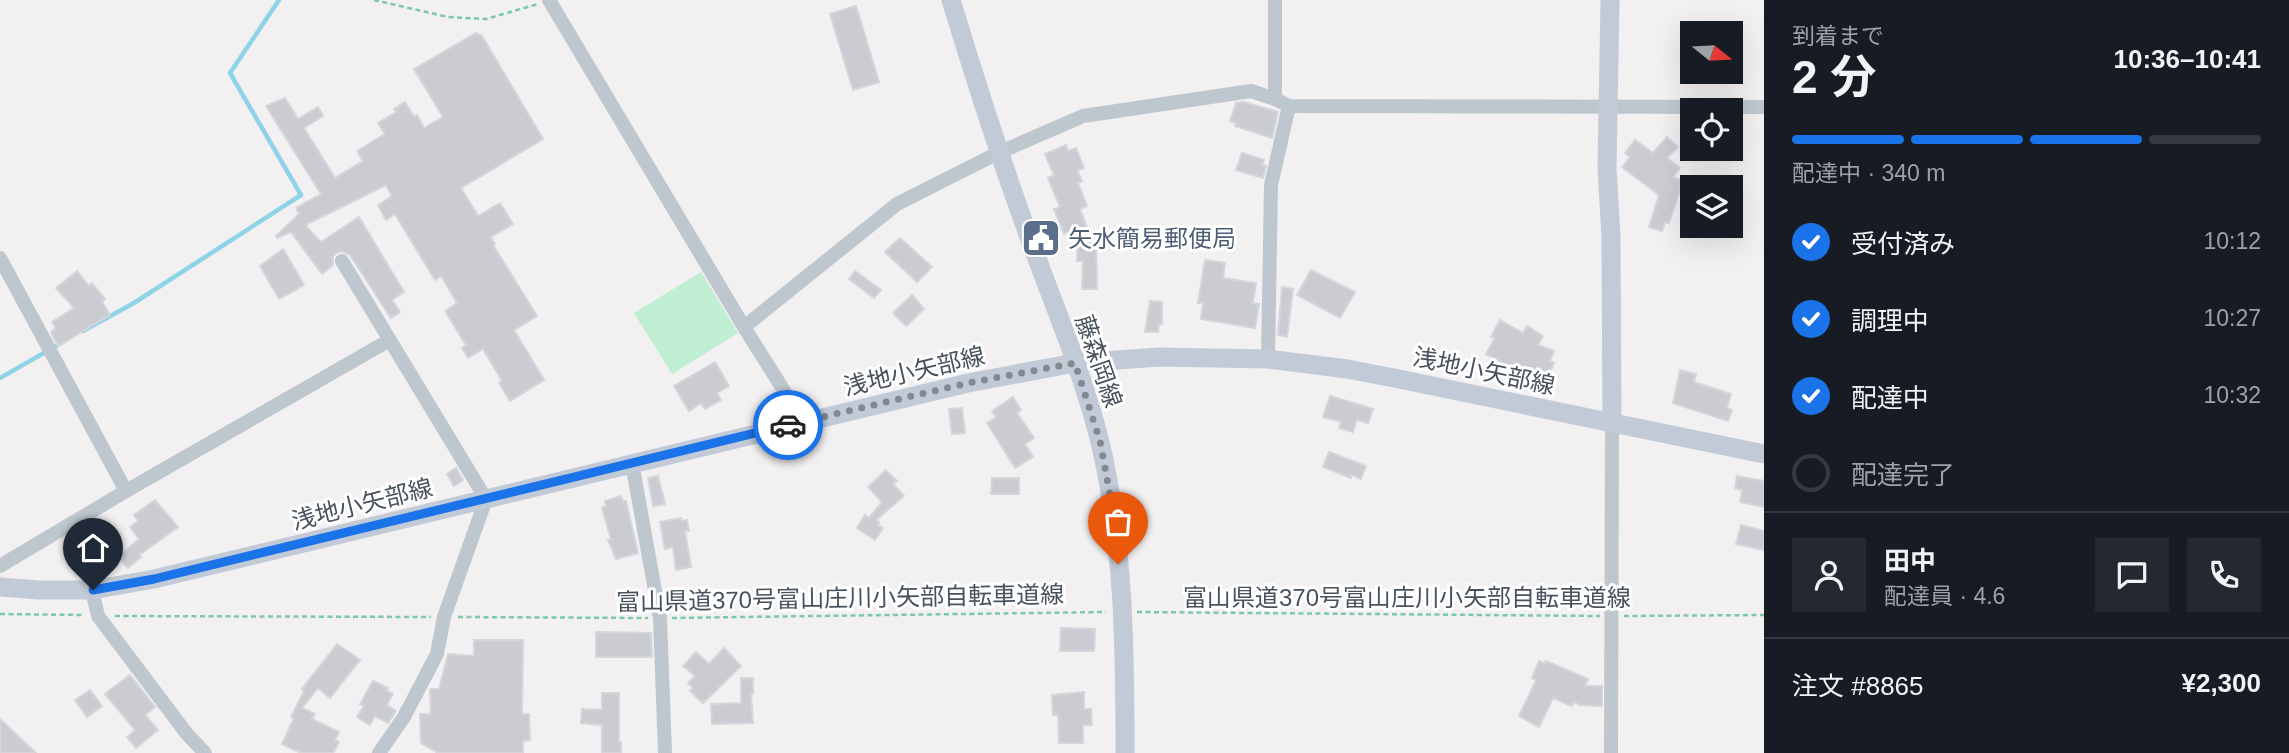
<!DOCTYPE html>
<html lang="ja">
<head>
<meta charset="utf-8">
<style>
  :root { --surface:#171b24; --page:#242831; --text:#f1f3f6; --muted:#9ea1a6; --line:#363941; --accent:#1a73e8 }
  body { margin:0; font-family:Arial,"Noto Sans JP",sans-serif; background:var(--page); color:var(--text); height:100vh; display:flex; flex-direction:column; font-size:26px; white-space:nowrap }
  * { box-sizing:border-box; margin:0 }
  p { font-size:23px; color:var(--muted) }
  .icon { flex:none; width:38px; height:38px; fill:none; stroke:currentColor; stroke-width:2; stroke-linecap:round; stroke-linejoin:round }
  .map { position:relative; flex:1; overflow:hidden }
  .panel { display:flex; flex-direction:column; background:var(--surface); width:525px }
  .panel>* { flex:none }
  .needle { width:46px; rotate:108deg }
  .tools { position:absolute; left:1680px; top:21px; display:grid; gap:14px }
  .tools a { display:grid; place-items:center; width:63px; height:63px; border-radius:0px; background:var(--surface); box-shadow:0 7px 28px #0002; font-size:35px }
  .pin { position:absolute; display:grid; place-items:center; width:60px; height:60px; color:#fff; margin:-72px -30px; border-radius:50% 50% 50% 0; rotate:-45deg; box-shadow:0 0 7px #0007 }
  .pin .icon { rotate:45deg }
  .courier { position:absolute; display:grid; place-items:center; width:70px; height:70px; margin:-35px; border:5px solid #1a73e8; border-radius:50%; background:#fff; color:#222; box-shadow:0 2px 9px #0007 }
  .head em { font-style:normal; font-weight:700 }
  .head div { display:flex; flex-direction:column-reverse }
  .head { display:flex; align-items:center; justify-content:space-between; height:119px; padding:0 28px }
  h1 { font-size:46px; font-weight:700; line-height:52px }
  .bar { display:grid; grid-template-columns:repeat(4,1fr); gap:10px 7px; align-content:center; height:84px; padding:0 28px }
  .bar i { height:9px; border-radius:5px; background:var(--line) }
  .bar .selected { background:var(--accent) }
  .bar p { grid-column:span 4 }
  .line { display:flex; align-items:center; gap:18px; padding:0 28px; border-top:2px solid var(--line) }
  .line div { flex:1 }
  .round { display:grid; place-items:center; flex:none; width:74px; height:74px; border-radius:0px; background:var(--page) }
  ol { padding:0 28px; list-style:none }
  li { display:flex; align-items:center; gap:21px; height:77px }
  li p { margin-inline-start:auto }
  li .icon { padding:7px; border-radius:50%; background:var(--accent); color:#fff; stroke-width:4 }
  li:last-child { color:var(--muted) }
  li i { width:38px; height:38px; border:4px solid var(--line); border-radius:50% }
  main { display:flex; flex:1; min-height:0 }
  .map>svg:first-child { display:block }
</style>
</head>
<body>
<main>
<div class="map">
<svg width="1764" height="753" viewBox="0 0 1764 753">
  <rect width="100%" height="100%" fill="#f2f0f0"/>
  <path fill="#c0eed3" d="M701 272 738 333 672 374 634 313Z"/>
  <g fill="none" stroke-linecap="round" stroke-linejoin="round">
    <g stroke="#8fd3e9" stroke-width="4.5">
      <path d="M83 331 134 303 301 195 230 73 279 0"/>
      <path d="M0 378 63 342"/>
    </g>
  </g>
  <g fill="#caccd2" stroke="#d4d6db" stroke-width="2">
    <path d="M856 6 879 82 853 90 830 14Z"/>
    <path d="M476 33 482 36 543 139 461 188 478 216 500 203 513 224 491 237 495 244 493 245 537 316 514 330 544 380 510 401 499 383 502 381 483 349 468 358 462 348 466 345 445 311 457 303 441 276 435 280 395 214 386 220 378 205 392 196 386 185 305 225 321 242 359 217 404 292 392 300 400 312 391 318 350 255 342 251 336 253 333 257V265L322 274 291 232 277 238 276 236 299 214 296 208 321 194 266 106 285 98 298 119 318 107 323 116 304 128 335 178 363 161 357 151 385 134 378 123 396 112 394 109 405 102 414 117 417 115 424 128 443 117 414 69Z"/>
    <path d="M1244 102 1278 112 1272 138 1235 126 1236 123 1230 121 1236 103Z"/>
    <path d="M1667 137 1678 147 1667 158 1680 168 1673 177 1683 181 1669 223 1665 222 1662 231 1649 227 1659 195 1622 167 1630 157 1625 153 1635 140 1653 153Z"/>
    <path d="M1066 145 1068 151 1076 148 1084 168 1077 170 1082 181 1078 183 1087 206 1080 209 1091 238H1096L1097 289H1082L1083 261H1077L1078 228 1064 234 1054 209 1060 207 1048 178 1054 175 1045 154Z"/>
    <path d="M1242 153 1264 160 1262 165 1266 166 1263 178 1236 170Z"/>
    <path d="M900 238 932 267 917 282 885 252Z"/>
    <path d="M283 249 304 285 279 299 260 266Z"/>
    <path d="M1205 260 1225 263 1223 278 1256 283 1253 303 1259 304 1255 328 1201 319 1203 303H1198Z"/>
    <path d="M1311 270 1355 292 1340 318 1297 295Z"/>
    <path d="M77 271 89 286 92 283 105 299 102 302 110 315 58 346 51 332 56 328 52 322 74 308 56 288Z"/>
    <path d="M855 271 881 290 874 298 849 279Z"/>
    <path d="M1282 287 1293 289 1287 337 1278 335Z"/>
    <path d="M912 295 924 309 906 326 893 313Z"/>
    <path d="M1150 301 1162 302V324H1159L1158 332H1145Z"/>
    <path d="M1500 320 1523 333 1527 326 1543 336 1538 345 1554 351 1550 361 1554 363 1543 387 1529 381 1530 378 1486 354 1495 338 1491 337Z"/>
    <path d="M715 362 729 386 717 393 721 400 705 409 701 403 689 411 674 386Z"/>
    <path d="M1680 370 1696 374 1694 382 1731 394 1727 408 1732 410 1728 421 1673 403Z"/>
    <path d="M1330 396 1373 409 1368 423 1357 420 1353 432 1339 428 1341 422 1323 417Z"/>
    <path d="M1013 397 1021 410 1017 413 1034 438 1025 444 1033 457 1015 468 987 423 996 417 992 411Z"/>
    <path d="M962 408 965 433 952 434 949 409Z"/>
    <path d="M1329 452 1366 466 1361 479 1351 475V478L1323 467Z"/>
    <path d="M456 468 463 480 454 486 447 474Z"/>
    <path d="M886 470 897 481 893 484 904 496 876 520 879 522 878 525 883 528 875 540 857 528 865 515 869 518 882 502 868 487Z"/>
    <path d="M658 476 665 504 653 506 648 478Z"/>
    <path d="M1737 476 1764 481V507L1740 502 1742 490 1735 488Z"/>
    <path d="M992 478H1019V494H991Z"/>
    <path d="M621 496 623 501H626L638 553 616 559 608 540 611 539 602 508 606 506 605 501Z"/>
    <path d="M155 500 178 527 139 555 141 557 128 568 118 557 139 539 130 527 138 521 134 515Z"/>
    <path d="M681 518 682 521 687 520 689 531H685L691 567 676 570 673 547 665 549 660 522Z"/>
    <path d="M1741 525 1764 531V550L1736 544Z"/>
    <path d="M1061 628 1095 629 1094 651H1060Z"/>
    <path d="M596 632 651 633 652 657H596Z"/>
    <path d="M474 640H523L522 714H529L530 740 523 741V753H438L421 743 420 714H431L430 689H439L448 654 474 656Z"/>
    <path d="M337 644 360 660 330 698 318 688 302 708 315 714 312 719 339 732 335 740 339 742 333 753H301L282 744 294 718 291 717 304 691 302 689Z"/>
    <path d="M724 648 741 666 703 703 690 691 693 688 688 683 695 676 683 666 696 652 709 664Z"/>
    <path d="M1539 661 1545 664 1546 661 1588 679 1585 686H1602V706L1580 705 1574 702 1572 706 1553 698 1539 727 1519 716 1536 680 1532 678Z"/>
    <path d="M130 675 155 707 145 715 158 730 136 748 127 737 135 730 105 694Z"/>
    <path d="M741 678H753V694H751L753 723 712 724 711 704 741 703Z"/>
    <path d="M373 681 388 688 386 690 393 694 387 705 396 711 388 723 375 716 370 725 357 717 364 706 360 704Z"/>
    <path d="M90 690 102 706 87 717 75 700Z"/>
    <path d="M1084 692V709H1091L1092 725H1083V743H1059L1058 715H1053L1052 695Z"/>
    <path d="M602 693H619V742H621V753H602V725L581 723 582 709 602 710Z"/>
    <path d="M0 719 36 753H0Z"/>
  </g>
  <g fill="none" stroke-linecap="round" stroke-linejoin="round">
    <g stroke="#7acaa5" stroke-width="2.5" stroke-dasharray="5 3.5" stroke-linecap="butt">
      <path d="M374 0 448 17 486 19 538 4"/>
      <path d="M1137 612 1600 616"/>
      <path d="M0 614 84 615"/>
      <path d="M115 616 431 617"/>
      <path d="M1624 616 1764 615"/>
      <path d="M458 617 648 618"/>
      <path d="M672 618 1106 612"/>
    </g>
    <g stroke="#bec7ce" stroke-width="14">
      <path d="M549 0 744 327 803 421"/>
      <path d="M1275 0V99"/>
      <path d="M0 258 126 491"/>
      <path d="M342 261 486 499 444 617 437 654 404 717 379 753"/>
      <path d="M744 327 897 204 998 153 1083 116 1251 91 1275 99 1289 106 1764 107"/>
      <path d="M1268 359 1271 185 1289 106"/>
      <path d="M632 463 660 618 665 753"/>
      <path d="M0 566 126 491 388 341"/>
      <path d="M92 590 98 616 187 734 205 753"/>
      <path d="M1611 753 1612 423"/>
    </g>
    <g stroke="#c1cad6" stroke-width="19">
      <path d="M951 0C975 79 1000 158 1029 237 1053 303 1083 373 1100 442 1124 543 1125 649 1125 753"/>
      <path d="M1610 0 1607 169 1611 236 1612 423"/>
      <path d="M0 587 39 590H92L154 579 968 383 1075 363 1159 357 1268 359 1347 369 1394 378 1764 454"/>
    </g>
  </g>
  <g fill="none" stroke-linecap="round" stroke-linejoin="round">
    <path stroke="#848990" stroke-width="7" stroke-dasharray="0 12.6" d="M788 425 968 383 1075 363 1100 441 1114 516 1118 564"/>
    <path stroke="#1a73e8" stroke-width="9" d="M93 590 154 579 788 425"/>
  </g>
  <defs>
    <g id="civic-square" transform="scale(2.0125)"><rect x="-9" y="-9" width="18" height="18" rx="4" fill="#5c6f8a" stroke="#fff"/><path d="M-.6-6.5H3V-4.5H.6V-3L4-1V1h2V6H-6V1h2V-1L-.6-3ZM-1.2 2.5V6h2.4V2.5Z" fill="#fff"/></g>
  </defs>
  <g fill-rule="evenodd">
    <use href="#civic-square" x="1041" y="238"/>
  </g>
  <g text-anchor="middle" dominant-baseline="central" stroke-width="6" stroke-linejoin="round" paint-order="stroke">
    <g font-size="24" fill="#4e5e75" stroke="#fff" text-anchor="start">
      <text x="1068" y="238">矢水簡易郵便局</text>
    </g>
    <g font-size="24" fill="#48525d" stroke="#fff">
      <text transform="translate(1099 361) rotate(71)">藤森岡線</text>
      <text transform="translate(914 371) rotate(-13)">浅地小矢部線</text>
      <text transform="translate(1484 371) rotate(12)">浅地小矢部線</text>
      <text transform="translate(362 504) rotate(-14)">浅地小矢部線</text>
      <text x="1407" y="597">富山県道370号富山庄川小矢部自転車道線</text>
      <text transform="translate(840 598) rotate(-1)">富山県道370号富山庄川小矢部自転車道線</text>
    </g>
  </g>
</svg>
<div class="tools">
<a><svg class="needle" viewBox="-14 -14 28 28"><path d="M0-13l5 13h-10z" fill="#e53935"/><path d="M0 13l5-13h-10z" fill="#9ea1a6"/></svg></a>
<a><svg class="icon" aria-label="locate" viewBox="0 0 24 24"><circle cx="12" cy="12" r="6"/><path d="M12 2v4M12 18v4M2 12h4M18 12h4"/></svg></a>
<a><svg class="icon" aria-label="layers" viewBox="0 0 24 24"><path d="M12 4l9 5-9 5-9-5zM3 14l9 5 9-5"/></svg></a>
</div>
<div class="pin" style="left:1118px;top:564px;background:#ea580c"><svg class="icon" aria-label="bag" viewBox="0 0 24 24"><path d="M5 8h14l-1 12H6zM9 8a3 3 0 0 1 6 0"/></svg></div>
<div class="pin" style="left:93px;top:590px;background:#1f2937"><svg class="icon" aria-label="home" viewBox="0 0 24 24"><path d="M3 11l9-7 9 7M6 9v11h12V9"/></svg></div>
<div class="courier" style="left:788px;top:425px"><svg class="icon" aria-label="car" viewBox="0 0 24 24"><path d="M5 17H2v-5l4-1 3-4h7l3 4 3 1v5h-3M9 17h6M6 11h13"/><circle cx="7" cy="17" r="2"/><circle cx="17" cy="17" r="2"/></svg></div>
</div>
<section class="panel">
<div class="head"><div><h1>2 分</h1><p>到着まで</p></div><em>10:36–10:41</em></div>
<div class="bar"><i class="selected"></i><i class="selected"></i><i class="selected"></i><i></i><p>配達中 · 340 m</p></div>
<ol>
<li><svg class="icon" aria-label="check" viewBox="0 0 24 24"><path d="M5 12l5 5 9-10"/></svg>受付済み<p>10:12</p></li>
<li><svg class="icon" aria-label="check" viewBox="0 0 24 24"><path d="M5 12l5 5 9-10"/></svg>調理中<p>10:27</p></li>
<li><svg class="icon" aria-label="check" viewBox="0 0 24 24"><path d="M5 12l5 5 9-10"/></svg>配達中<p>10:32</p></li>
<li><i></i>配達完了</li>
</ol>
<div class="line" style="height:126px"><a class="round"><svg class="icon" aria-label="person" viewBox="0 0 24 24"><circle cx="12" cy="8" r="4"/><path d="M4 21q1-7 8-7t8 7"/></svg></a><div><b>田中</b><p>配達員 · 4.6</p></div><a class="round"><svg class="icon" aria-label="chat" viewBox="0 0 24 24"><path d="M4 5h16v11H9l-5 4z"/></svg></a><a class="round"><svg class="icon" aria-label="phone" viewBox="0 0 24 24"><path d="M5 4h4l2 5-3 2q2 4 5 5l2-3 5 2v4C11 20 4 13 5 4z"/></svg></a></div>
<div class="line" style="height:91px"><div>注文 #8865</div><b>¥2,300</b></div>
</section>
</main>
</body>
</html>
